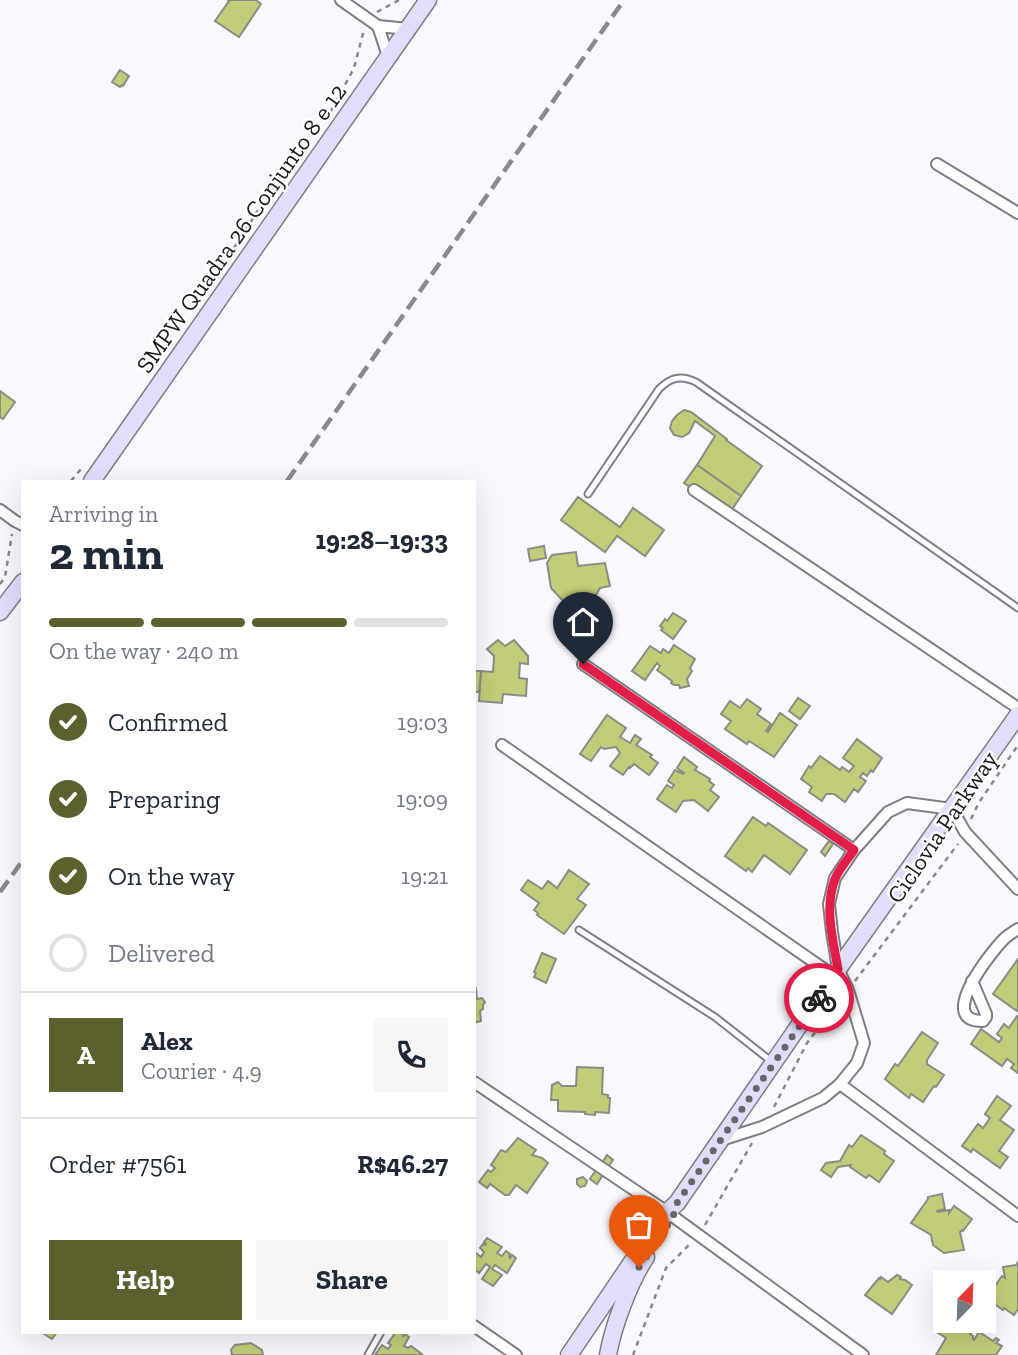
<!DOCTYPE html>
<html lang="en">
<head>
<meta charset="utf-8">
<style>
  :root { --surface:#fff; --page:#f6f6f7; --text:#1f2937; --muted:#747a83; --line:#e0e1e3; --accent:#5c602e }
  body { margin:0; font-family:"Zilla Slab",serif; background:var(--page); color:var(--text); height:100vh; display:flex; flex-direction:column; font-size:26px; white-space:nowrap }
  * { box-sizing:border-box; margin:0 }
  p { font-size:23px; color:var(--muted) }
  .icon { flex:none; width:38px; height:38px; fill:none; stroke:currentColor; stroke-width:2; stroke-linecap:round; stroke-linejoin:round }
  .map { position:relative; flex:1; overflow:hidden }
  .sheet { position:absolute; left:21px; top:480px; width:455px; height:854px; display:flex; flex-direction:column; background:var(--surface); border-radius:0px; box-shadow:0 7px 28px #0002 }
  .sheet>* { flex:none }
  .needle { width:46px; rotate:23deg }
  .controls { position:absolute; left:933px; top:1270px; display:grid; gap:14px }
  .controls a { display:grid; place-items:center; width:63px; height:63px; border-radius:0px; background:var(--surface); box-shadow:0 7px 28px #0002; font-size:35px }
  .pin { position:absolute; display:grid; place-items:center; width:60px; height:60px; color:#fff; margin:-72px -30px; border-radius:50% 50% 50% 0; rotate:-45deg; box-shadow:0 0 7px #0007 }
  .pin .icon { rotate:45deg }
  .courier { position:absolute; display:grid; place-items:center; width:70px; height:70px; margin:-35px; border:5px solid #e11d48; border-radius:50%; background:#fff; color:#222; box-shadow:0 2px 9px #0007 }
  .head em { font-style:normal; font-weight:700 }
  .head div { display:flex; flex-direction:column-reverse }
  .head { display:flex; align-items:center; justify-content:space-between; height:119px; padding:0 28px }
  h1 { font-size:46px; font-weight:700; line-height:52px }
  .bar { display:grid; grid-template-columns:repeat(4,1fr); gap:10px 7px; align-content:center; height:84px; padding:0 28px }
  .bar i { height:9px; border-radius:5px; background:var(--line) }
  .bar .selected { background:var(--accent) }
  .bar p { grid-column:span 4 }
  .line { display:flex; align-items:center; gap:18px; padding:0 28px; border-top:2px solid var(--line) }
  .line div { flex:1 }
  .round { display:grid; place-items:center; flex:none; width:74px; height:74px; border-radius:0px; background:var(--page) }
  ol { padding:0 28px; list-style:none }
  li { display:flex; align-items:center; gap:21px; height:77px }
  li p { margin-inline-start:auto }
  li .icon { padding:7px; border-radius:50%; background:var(--accent); color:#fff; stroke-width:4 }
  li:last-child { color:var(--muted) }
  li i { width:38px; height:38px; border:4px solid var(--line); border-radius:50% }
  .primary-button { display:flex; gap:14px; margin-top:auto; padding:14px 28px }
  .primary-button a { flex:1; height:80px; border-radius:0px; background:var(--accent); color:#fff; font-size:28px; font-weight:700; line-height:80px; text-align:center }
  .primary-button a+a { background:var(--page); color:var(--text) }
  .map>svg:first-child { display:block }
</style>
</head>
<body>
<div class="map">
<svg width="1018" height="1355" viewBox="0 0 1018 1355">
  <rect width="100%" height="100%" fill="#f8f8fe"/>
  <g fill="#c3cc78" stroke="#8b8d84" stroke-width="2">
    <path d="M228 0H256L261 4 239 37 215 21 229 1Z"/>
    <path d="M120 70 129 76 123 86 122 85 120 87 112 82Z"/>
    <path d="M0 391 15 402 3 419 0 417Z"/>
    <path d="M684 410 691 412 727 439 726 440 762 466 741 496 697 465 715 436 695 421 689 433 682 437 674 435 670 428 672 421 677 415Z"/>
    <path d="M697 465 741 496 729 514 684 483Z"/>
    <path d="M578 497 620 527 633 508 664 530 645 556 617 536 605 552 561 520Z"/>
    <path d="M544 546 546 558 530 561 528 549Z"/>
    <path d="M576 552 578 566 605 563 610 586 600 588 596 595 586 597 582 602 576 600 564 602 551 588 547 563 552 555Z"/>
    <path d="M673 613 686 621 673 639 661 630 663 628 660 626 665 619 667 621Z"/>
    <path d="M498 640 505 646 514 640 528 656V664L520 663 519 678 527 679 526 696 503 694 502 703 479 701 481 671 493 672 494 656 487 649Z"/>
    <path d="M674 645 695 659 690 668 692 671 687 679 689 686 680 688 679 685H674L671 683 672 681 657 670 660 666 657 663 645 680 632 671 650 646 661 653 663 649 669 653Z"/>
    <path d="M474 671H481L479 692H474Z"/>
    <path d="M798 698 810 706 800 719 789 711Z"/>
    <path d="M747 699 761 709 757 714 771 724 766 731 768 732 780 713 797 725 774 757 749 741 747 744 725 729 731 721 721 714 730 701 740 708Z"/>
    <path d="M607 715 626 728 620 737 630 743 635 735 641 739 636 745 652 755 650 757 658 763 649 775 634 764 630 768 629 767 623 775 610 766 620 753 616 747 604 749 601 747 591 761 580 754Z"/>
    <path d="M857 739 882 758 873 772 871 770 867 776 863 773 860 777 866 781 858 792 854 789 845 802 834 794H826L822 801 809 792 812 787 801 779 809 766 811 768 820 756 840 770 842 767 849 772 854 766 843 758Z"/>
    <path d="M684 757 697 767 695 770 710 779 709 781 714 785 710 790 719 797 708 811 694 800 683 801 676 812 657 799 667 785 672 788 674 785 668 781 675 770 683 774 684 773 677 768Z"/>
    <path d="M753 817 766 826 768 823 807 850 790 874 764 855 752 872 748 868 746 871 725 856Z"/>
    <path d="M829 841 833 844 825 856 821 852Z"/>
    <path d="M569 870 589 884 577 899 586 905 564 934 537 915 538 913 534 910 539 903 521 890 528 880 542 889 548 881 557 888Z"/>
    <path d="M542 953 556 959 546 983 534 977 536 973 534 972Z"/>
    <path d="M1018 959V1009L1017 1011 993 994Z"/>
    <path d="M474 988H476L477 999 482 998 485 1002 483 1005V1009L480 1011 481 1021 474 1023Z"/>
    <path d="M1017 1016 1018 1017V1073L1011 1068 1014 1064 1007 1059 1002 1066 971 1044 981 1029 999 1042 1002 1038 997 1034 1004 1024 1009 1028Z"/>
    <path d="M922 1032 938 1043 927 1060V1064L944 1075 936 1087 934 1086 923 1102 911 1094 909 1098 885 1079 895 1064 898 1066Z"/>
    <path d="M577 1067 603 1068 602 1094 608 1095V1098H610L609 1113 595 1112V1115L585 1114V1112L558 1111V1100H551L552 1085 558 1082 562 1086H576Z"/>
    <path d="M997 1096 1011 1106 1000 1120 1014 1130 999 1151 1008 1157 1000 1168 973 1149 971 1152 962 1146 978 1124 983 1128 990 1118 985 1114Z"/>
    <path d="M861 1135 885 1151 884 1154 894 1161 879 1182 869 1175 866 1178 850 1167 851 1165 838 1167 831 1177 821 1170 826 1163 840 1161 849 1145 852 1147Z"/>
    <path d="M518 1138 536 1150 532 1155 542 1158 548 1163 527 1193 516 1185 509 1195H505L490 1184 487 1188 479 1182 488 1170 491 1172 495 1168 491 1165 501 1150 506 1152Z"/>
    <path d="M607 1155 613 1160 608 1167 602 1163Z"/>
    <path d="M596 1170 603 1175 597 1184 590 1179Z"/>
    <path d="M583 1177 587 1181 585 1186 580 1187 577 1184V1179Z"/>
    <path d="M942 1194 945 1209 937 1211 938 1212 949 1210V1213L954 1206 972 1219 963 1231 962 1230 960 1232 964 1250 944 1253 933 1245 931 1235 911 1223 928 1199V1197Z"/>
    <path d="M487 1238 502 1247 497 1253 502 1256 506 1251 510 1254 509 1256 510 1258 512 1255 516 1258 507 1273 495 1265 492 1269 502 1275 493 1286 482 1279 490 1267 486 1264 479 1273 474 1269V1255L476 1253 481 1257 484 1252 480 1248 483 1244 485 1245 486 1244 484 1242Z"/>
    <path d="M1018 1262V1311V1309L1014 1315 1004 1308 1003 1310 993 1303 995 1300 988 1296 1002 1276 1005 1278 1003 1267 1016 1265Z"/>
    <path d="M897 1275 901 1277 900 1279 905 1280 912 1285 892 1314 865 1295 879 1278 880 1279 881 1277 888 1282Z"/>
    <path d="M946 1321H963L974 1328 970 1334 973 1336V1339L974 1340 979 1332 993 1341 996 1338 999 1340 996 1343 1002 1346 996 1355H936L946 1338 938 1333Z"/>
    <path d="M41 1332H57L52 1339Z"/>
    <path d="M396 1332H402L403 1336 405 1334 409 1337 404 1346 408 1348 411 1346 422 1354 421 1355H375L382 1345 388 1349 391 1345 388 1343Z"/>
    <path d="M251 1343 262 1350 263 1355H232L231 1350 235 1345Z"/>
  </g>
  <g fill="none" stroke-linecap="round" stroke-linejoin="round">
    <g stroke="#7e7e86" stroke-width="9">
      <g id="lane">
        <path d="M588 494 659 389C671 377 681 375 696 382L1018 608"/>
        <path d="M579 930 715 1017 771 1061"/>
        <path d="M368 1355 381 1332"/>
      </g>
    </g>
    <g stroke="#7e7e86" stroke-width="14">
      <g id="street">
        <path d="M341 0 378 26 408 29"/>
        <path d="M378 26 388 56"/>
        <path d="M937 164 1018 213"/>
        <path d="M694 490 1018 708"/>
        <path d="M0 510 15 521 23 525"/>
        <path d="M583 664 854 850"/>
        <path d="M502 745 834 976"/>
        <path d="M1018 889 965 832 952 809 907 803 888 812 854 850 835 878 829 904 832 932 838 969 848 990 864 1043 857 1063 840 1084 1018 1216"/>
        <path d="M972 981 986 1014V1017L983 1021C935 1022 991 952 1004 939 1008 935 1013 932 1018 929"/>
        <path d="M474 1082 667 1212 863 1355"/>
        <path d="M721 1140 762 1127 823 1098 840 1084"/>
        <path d="M474 1326 516 1355"/>
      </g>
    </g>
    <g stroke="#7e7e86" stroke-width="19">
      <g id="secondary">
        <path d="M92 481 428 0"/>
        <path d="M0 612 23 582"/>
        <path d="M569 1355 651 1234 667 1212 677 1203 838 969 1018 715"/>
        <path d="M608 1355C613 1326 630 1281 646 1257"/>
      </g>
    </g>
    <g stroke="#87878c" stroke-width="2.5" stroke-dasharray="5 5" stroke-linecap="butt">
      <path d="M377 12 399 0"/>
      <path d="M331 111 354 68 364 30"/>
      <path d="M223 265 266 198 285 176"/>
      <path d="M71 481 81 469"/>
      <path d="M0 584 5 577 12 534"/>
      <path d="M971 819 978 804 1018 745"/>
      <path d="M855 981 958 844"/>
      <path d="M774 1107 807 1043 838 1003"/>
      <path d="M705 1225 752 1143"/>
      <path d="M633 1355 666 1268 690 1244"/>
    </g>
    <use href="#lane" stroke="#fff" stroke-width="5"/>
    <use href="#street" stroke="#fff" stroke-width="10"/>
    <use href="#secondary" stroke="#e0defb" stroke-width="16"/>
    <g stroke="#8a8a8e" stroke-width="4.5" stroke-dasharray="14 7" stroke-linecap="butt">
      <path d="M287 481 624 0"/>
      <path d="M0 892 23 860"/>
    </g>
  </g>
  <g fill="none" stroke-linecap="round" stroke-linejoin="round">
    <path stroke="#67676b" stroke-width="7" stroke-dasharray="0 12.6" d="M639 1267 673 1217 677 1203 819 998"/>
    <path stroke="#e11d48" stroke-width="9" d="M583 664 854 850C848 859 839 869 835 879 824 908 833 940 838 969L819 998"/>
  </g>
  <g text-anchor="middle" dominant-baseline="central" stroke-width="5" stroke-linejoin="round" paint-order="stroke">
    <g font-size="24" fill="#19191c" stroke="#fff">
      <text transform="translate(241 228) rotate(-55)">SMPW Quadra 26 Conjunto 8 e 12</text>
      <text transform="translate(942 827) rotate(-56)">Ciclovia Parkway</text>
    </g>
  </g>
</svg>
<div class="controls">
<a><svg class="needle" viewBox="-14 -14 28 28"><path d="M0-13l5 13h-10z" fill="#e53935"/><path d="M0 13l5-13h-10z" fill="#747a83"/></svg></a>
</div>
<div class="pin" style="left:639px;top:1267px;background:#ea580c"><svg class="icon" aria-label="bag" viewBox="0 0 24 24"><path d="M5 8h14l-1 12H6zM9 8a3 3 0 0 1 6 0"/></svg></div>
<div class="pin" style="left:583px;top:664px;background:#1f2937"><svg class="icon" aria-label="home" viewBox="0 0 24 24"><path d="M3 11l9-7 9 7M6 9v11h12V9"/></svg></div>
<div class="courier" style="left:819px;top:998px"><svg class="icon" aria-label="bike" viewBox="0 0 24 24"><circle cx="6" cy="16" r="4"/><circle cx="18" cy="16" r="4"/><path d="M6 16l4-8h5l3 8M10 8l3 8H6M13 5h3"/></svg></div>
<section class="sheet">
<div class="head"><div><h1>2 min</h1><p>Arriving in</p></div><em>19:28–19:33</em></div>
<div class="bar"><i class="selected"></i><i class="selected"></i><i class="selected"></i><i></i><p>On the way · 240 m</p></div>
<ol>
<li><svg class="icon" aria-label="check" viewBox="0 0 24 24"><path d="M5 12l5 5 9-10"/></svg>Confirmed<p>19:03</p></li>
<li><svg class="icon" aria-label="check" viewBox="0 0 24 24"><path d="M5 12l5 5 9-10"/></svg>Preparing<p>19:09</p></li>
<li><svg class="icon" aria-label="check" viewBox="0 0 24 24"><path d="M5 12l5 5 9-10"/></svg>On the way<p>19:21</p></li>
<li><i></i>Delivered</li>
</ol>
<div class="line" style="height:126px"><b class="round" style="background:var(--accent);color:#fff">A</b><div><b>Alex</b><p>Courier · 4.9</p></div><a class="round"><svg class="icon" aria-label="phone" viewBox="0 0 24 24"><path d="M5 4h4l2 5-3 2q2 4 5 5l2-3 5 2v4C11 20 4 13 5 4z"/></svg></a></div>
<div class="line" style="height:91px"><div>Order #7561</div><b>R$46.27</b></div>
<div class="primary-button"><a>Help</a><a>Share</a></div>
</section>
</div>
</body>
</html>
